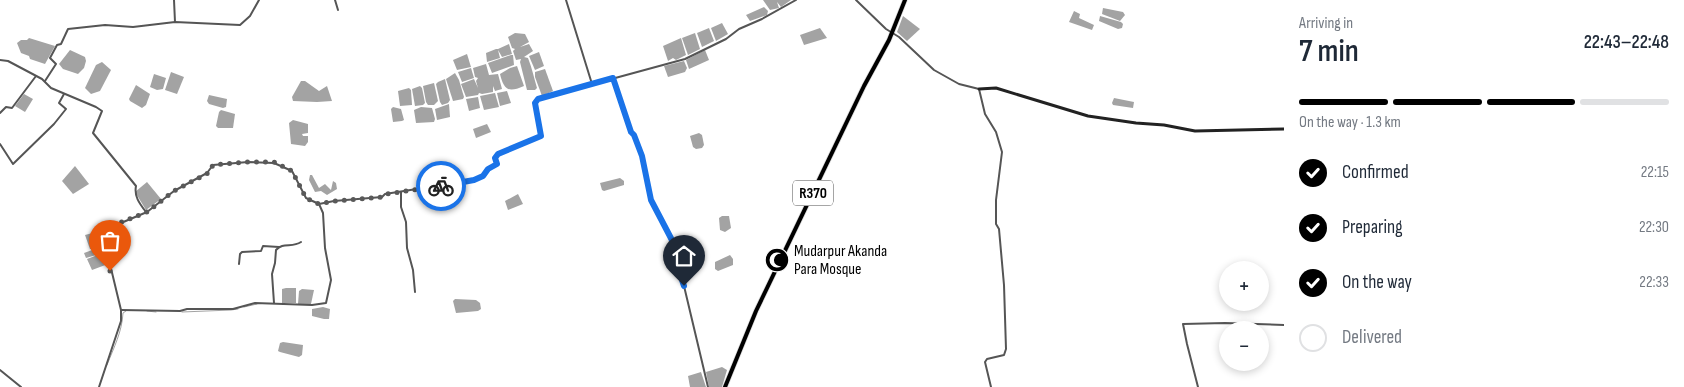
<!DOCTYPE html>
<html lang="en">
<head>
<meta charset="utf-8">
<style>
  :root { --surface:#fff; --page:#f6f6f7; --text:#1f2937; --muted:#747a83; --line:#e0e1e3; --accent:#000 }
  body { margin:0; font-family:"Sofia Sans Condensed",sans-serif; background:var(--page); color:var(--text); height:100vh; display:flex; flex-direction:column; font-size:19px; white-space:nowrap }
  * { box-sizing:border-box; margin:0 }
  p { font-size:16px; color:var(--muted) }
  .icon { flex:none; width:28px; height:28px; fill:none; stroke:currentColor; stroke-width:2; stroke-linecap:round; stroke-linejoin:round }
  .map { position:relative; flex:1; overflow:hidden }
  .panel { display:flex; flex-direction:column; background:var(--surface); width:400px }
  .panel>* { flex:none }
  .tools { position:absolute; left:1219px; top:261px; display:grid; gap:10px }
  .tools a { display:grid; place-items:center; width:50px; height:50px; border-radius:50%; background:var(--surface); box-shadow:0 2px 8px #0003; font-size:25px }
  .pin { position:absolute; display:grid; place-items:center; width:42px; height:42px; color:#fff; margin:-51px -21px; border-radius:50% 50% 50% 0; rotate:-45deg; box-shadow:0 0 5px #0007 }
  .pin .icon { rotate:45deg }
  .courier { position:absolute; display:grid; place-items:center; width:50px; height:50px; margin:-25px; border:4px solid #1a73e8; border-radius:50%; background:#fff; color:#222; box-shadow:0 1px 6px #0007 }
  .summary em { font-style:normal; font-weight:600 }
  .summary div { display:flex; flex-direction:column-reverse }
  .summary { display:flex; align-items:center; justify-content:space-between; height:85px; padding:0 15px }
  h1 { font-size:32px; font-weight:600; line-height:38px }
  .bar { display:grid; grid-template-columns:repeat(4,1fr); gap:8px 5px; align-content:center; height:60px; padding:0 15px }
  .bar i { height:6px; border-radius:4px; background:var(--line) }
  .bar .current { background:var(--accent) }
  .bar p { grid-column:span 4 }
  ol { padding:0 15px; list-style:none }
  li { display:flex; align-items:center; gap:15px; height:55px }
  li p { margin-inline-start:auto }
  li .icon { padding:5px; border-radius:50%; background:var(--accent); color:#fff; stroke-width:4 }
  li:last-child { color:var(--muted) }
  li i { width:28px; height:28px; border:2px solid var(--line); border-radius:50% }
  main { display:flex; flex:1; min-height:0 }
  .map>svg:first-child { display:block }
</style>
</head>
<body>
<main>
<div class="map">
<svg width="1284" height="387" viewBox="0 0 1284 387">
  <rect width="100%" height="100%" fill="#fff"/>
  <g fill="#a3a3a3">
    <path d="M763 0H791L781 7 777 2 779 8 770 10Z"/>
    <path d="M764 7 768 11 767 15 750 21 746 15Z"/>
    <path d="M1103 8 1123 12 1125 15 1120 21 1102 14Z"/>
    <path d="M1074 11 1080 14 1079 18 1094 25 1092 30 1069 22Z"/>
    <path d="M903 16 920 29 907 41 897 32Z"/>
    <path d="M1100 16 1121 22 1123 24 1122 28 1118 29 1099 21Z"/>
    <path d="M722 23 728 34 716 41 711 28Z"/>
    <path d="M709 28 714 41 702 47 697 33Z"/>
    <path d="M820 28 827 38 804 45 800 35Z"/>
    <path d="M515 33 525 34 529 42 520 47 529 44 533 51 524 57 528 58C532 68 534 78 537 88L535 90H527L520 62 521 59 516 60 513 51 515 49 512 48 508 37Z"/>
    <path d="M695 33 700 49 688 55 682 38Z"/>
    <path d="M29 38 55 46 45 64 30 59 29 56 21 53 17 43 21 40H27Z"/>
    <path d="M681 38 686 55 676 60 673 58 668 61 663 46Z"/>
    <path d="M509 44 512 54 502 57 498 50 500 58 487 62 486 53 496 49H498Z"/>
    <path d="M70 50 85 57 86 61 84 68 78 74 63 69 59 64Z"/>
    <path d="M705 50 709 60 689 69 686 60Z"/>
    <path d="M539 52 544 66 535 70 529 56Z"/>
    <path d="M467 54 471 67 457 70 453 60Z"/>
    <path d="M511 55H513L514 65 492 73 488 63Z"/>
    <path d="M684 61 687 68 685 72 668 77 664 66Z"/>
    <path d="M102 62 111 70 100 91 91 94 85 88 96 65Z"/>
    <path d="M486 64 489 75 498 74 502 89 495 91 493 86V92L482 94 479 93 478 95 466 97 461 84 474 79 478 88 476 81 478 78 475 77 473 68Z"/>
    <path d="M517 66 524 86C508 93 504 90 500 74L510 68Z"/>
    <path d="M471 68 474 78 462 82 458 72Z"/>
    <path d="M545 69 553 91 542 96 535 77V72Z"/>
    <path d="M171 72 184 77 177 94 165 90Z"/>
    <path d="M455 73 459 80 464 97 463 99 453 101 446 79Z"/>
    <path d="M154 74 166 78 163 89 157 90 150 87Z"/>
    <path d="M445 79 450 100 448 103 442 105 440 102 436 84 438 82Z"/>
    <path d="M301 81H305L319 91 327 86 332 101 317 102 293 101 292 97Z"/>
    <path d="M434 83 438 101 434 105H428L426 102 423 86Z"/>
    <path d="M136 85 150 94 146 105 142 108 130 101 129 99Z"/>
    <path d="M420 86 422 88 425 103 423 105 415 106 412 89Z"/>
    <path d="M409 88 411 90 412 105 400 106 398 91Z"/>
    <path d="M507 91 511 103 500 106 497 93Z"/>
    <path d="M495 93 499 107 484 110 480 96Z"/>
    <path d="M24 94 33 99 25 112 15 106Z"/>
    <path d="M209 95 227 99 226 107 223 108 209 104 207 101Z"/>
    <path d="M478 97 480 108 469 111 466 99Z"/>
    <path d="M1114 98 1134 102 1133 108 1113 105 1112 103Z"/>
    <path d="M449 104 450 117 437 120 435 109Z"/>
    <path d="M393 107 401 109 404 120 402 121 393 122 391 109Z"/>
    <path d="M421 107 432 108 435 119 434 122 416 123 414 110Z"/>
    <path d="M221 110 235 114 233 128H218L216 126 219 112Z"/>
    <path d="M293 120 308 124V133L302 134 303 136H308V142L305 146 291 144 289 123Z"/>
    <path d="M487 124 491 132 476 138 473 129Z"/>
    <path d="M699 133 702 135 704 145 702 148 696 149 693 147 690 136Z"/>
    <path d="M75 166 89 184 73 194 62 181Z"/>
    <path d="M310 175H312L319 188 325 184 331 190 333 181 336 183 337 189 327 195 321 191 315 192 309 180Z"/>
    <path d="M620 178 624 181V185L604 191 602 190 600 183Z"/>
    <path d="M147 182 161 199 146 210 135 192Z"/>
    <path d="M518 194 523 204 508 210 505 201Z"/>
    <path d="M722 216H729L731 228 725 232 720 230 719 218Z"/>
    <path d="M100 231 103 243 95 248 102 247 108 264 92 270 87 259 103 253 86 258 84 253 95 249H90L85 235Z"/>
    <path d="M730 255 733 259V265L718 271 715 269V262Z"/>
    <path d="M286 288H296V303H282V289Z"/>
    <path d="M302 289 314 290 311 304H298L299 291Z"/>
    <path d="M455 299 476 300 480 303 481 309 478 311 456 313 453 301Z"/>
    <path d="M323 307 330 309 329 319H324L312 316V309Z"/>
    <path d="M283 342 303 345 302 355 299 357 280 352 278 351 280 343Z"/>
    <path d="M722 367 727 370 722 387H709L706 372Z"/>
    <path d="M701 372 706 387H690L688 376Z"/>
  </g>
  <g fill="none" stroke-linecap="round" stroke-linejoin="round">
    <g stroke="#a3a3a3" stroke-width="1">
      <path d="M244 307 257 304"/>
      <path d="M147 311 156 312"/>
      <path d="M182 312 231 310 238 309"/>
      <path d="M107 365C114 347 122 332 123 313L126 311"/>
    </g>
    <g stroke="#dbdbdb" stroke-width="5.5">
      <path id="primary" d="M725 387 756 311 864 86 889 40 905 0"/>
    </g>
    <g stroke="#555" stroke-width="2">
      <path d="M174 0 175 22"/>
      <path d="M335 0 338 10"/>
      <path d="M566 0 592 84"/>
      <path d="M856 0 886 29 899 37 934 70 959 84 979 89 985 114 996 132 1002 152 996 200V224L999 229 1004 285 1006 349 1004 355 987 359 985 362 991 387"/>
      <path d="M0 60 8 61 42 79 51 88 96 107 102 111 93 133 136 186C134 196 139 203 146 212H147L174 191 207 173 213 165 248 162 274 163 292 171 306 198 319 204 334 201 382 197 385 194 474 180C483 176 487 169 496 165L495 158 498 155 541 136 535 103 538 99 685 59 726 39 739 29 762 19 796 0"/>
      <path d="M613 78 631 132 634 135 642 155 651 200 674 244 678 268 684 286 708 387"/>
      <path d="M45 81 56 64 50 58 57 45 61 44 68 29 105 25 133 27 175 22 240 25 250 16 259 0"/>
      <path d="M0 113 6 107 12 108 36 76"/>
      <path d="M0 144 13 164 54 124 66 109 59 103 64 94"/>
      <path d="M401 192V207L406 222 407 248 413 270 415 292"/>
      <path d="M239 264 240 254 242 252 261 251 263 246 279 247"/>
      <path d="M274 303 272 274 275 263 276 250C283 242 292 248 301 242"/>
      <path d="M121 310 180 311 187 309H233L255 303 312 305 326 303 331 280 325 248 323 213 319 204"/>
      <path d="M0 370 21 387"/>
      <path d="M99 387 121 321V310L102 231 147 212"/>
      <path d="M1198 387 1187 344 1183 324 1225 323 1284 325"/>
    </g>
    <path stroke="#222" stroke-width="3" d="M979 89 996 88 1088 116 1136 123 1164 125 1195 131 1284 129"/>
    <use href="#primary" stroke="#000" stroke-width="4"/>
  </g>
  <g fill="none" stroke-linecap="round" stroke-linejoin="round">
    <path stroke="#595959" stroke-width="5" stroke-dasharray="0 9" d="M110 271 101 233 104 229 147 212 174 191 208 173 213 165 248 162H274L292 171 306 198 319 204 334 201 382 197 386 194 441 186"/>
    <path stroke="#1a73e8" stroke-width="6" d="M441 186 474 180 483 176 488 169 497 164 495 158 498 154 541 136 535 103 538 99 613 78 631 132 634 135 642 156 651 200 674 244 678 268 684 286"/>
  </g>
  <defs>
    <g id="mosque-disc" transform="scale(1.25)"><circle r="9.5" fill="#000" stroke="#fff"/><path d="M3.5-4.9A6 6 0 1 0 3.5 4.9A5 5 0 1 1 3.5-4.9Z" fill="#fff"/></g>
  </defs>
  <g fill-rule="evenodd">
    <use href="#mosque-disc" x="777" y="260"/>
  </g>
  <g text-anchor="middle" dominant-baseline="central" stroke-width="4" stroke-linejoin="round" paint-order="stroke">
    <rect fill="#fff" stroke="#4c4c4c" stroke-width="1" x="793" y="180.5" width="40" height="25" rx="4"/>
    <g font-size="15" font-weight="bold" fill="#000">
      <text x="813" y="193">R370</text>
    </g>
    <g font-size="16" fill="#000" stroke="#fff" text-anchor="start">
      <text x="794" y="251">Mudarpur Akanda<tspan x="794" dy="18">Para Mosque</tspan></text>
    </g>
  </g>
</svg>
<div class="tools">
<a>+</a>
<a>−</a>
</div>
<div class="pin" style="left:110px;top:271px;background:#ea580c"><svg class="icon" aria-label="bag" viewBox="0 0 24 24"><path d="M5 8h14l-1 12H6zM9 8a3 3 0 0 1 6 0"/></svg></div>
<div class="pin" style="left:684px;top:286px;background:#1f2937"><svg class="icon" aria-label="home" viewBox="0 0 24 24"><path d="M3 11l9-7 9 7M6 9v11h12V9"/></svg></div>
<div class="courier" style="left:441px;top:186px"><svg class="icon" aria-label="bike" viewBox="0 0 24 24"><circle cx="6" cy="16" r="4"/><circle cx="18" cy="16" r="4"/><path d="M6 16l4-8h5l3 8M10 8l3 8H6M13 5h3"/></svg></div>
</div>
<section class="panel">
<div class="summary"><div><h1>7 min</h1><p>Arriving in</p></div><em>22:43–22:48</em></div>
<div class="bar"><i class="current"></i><i class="current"></i><i class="current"></i><i></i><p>On the way · 1.3 km</p></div>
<ol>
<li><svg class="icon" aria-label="check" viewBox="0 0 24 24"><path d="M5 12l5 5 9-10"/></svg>Confirmed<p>22:15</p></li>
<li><svg class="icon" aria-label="check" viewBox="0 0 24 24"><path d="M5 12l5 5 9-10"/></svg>Preparing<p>22:30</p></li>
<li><svg class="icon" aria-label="check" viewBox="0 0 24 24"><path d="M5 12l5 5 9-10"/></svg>On the way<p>22:33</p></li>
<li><i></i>Delivered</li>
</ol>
</section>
</main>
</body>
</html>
